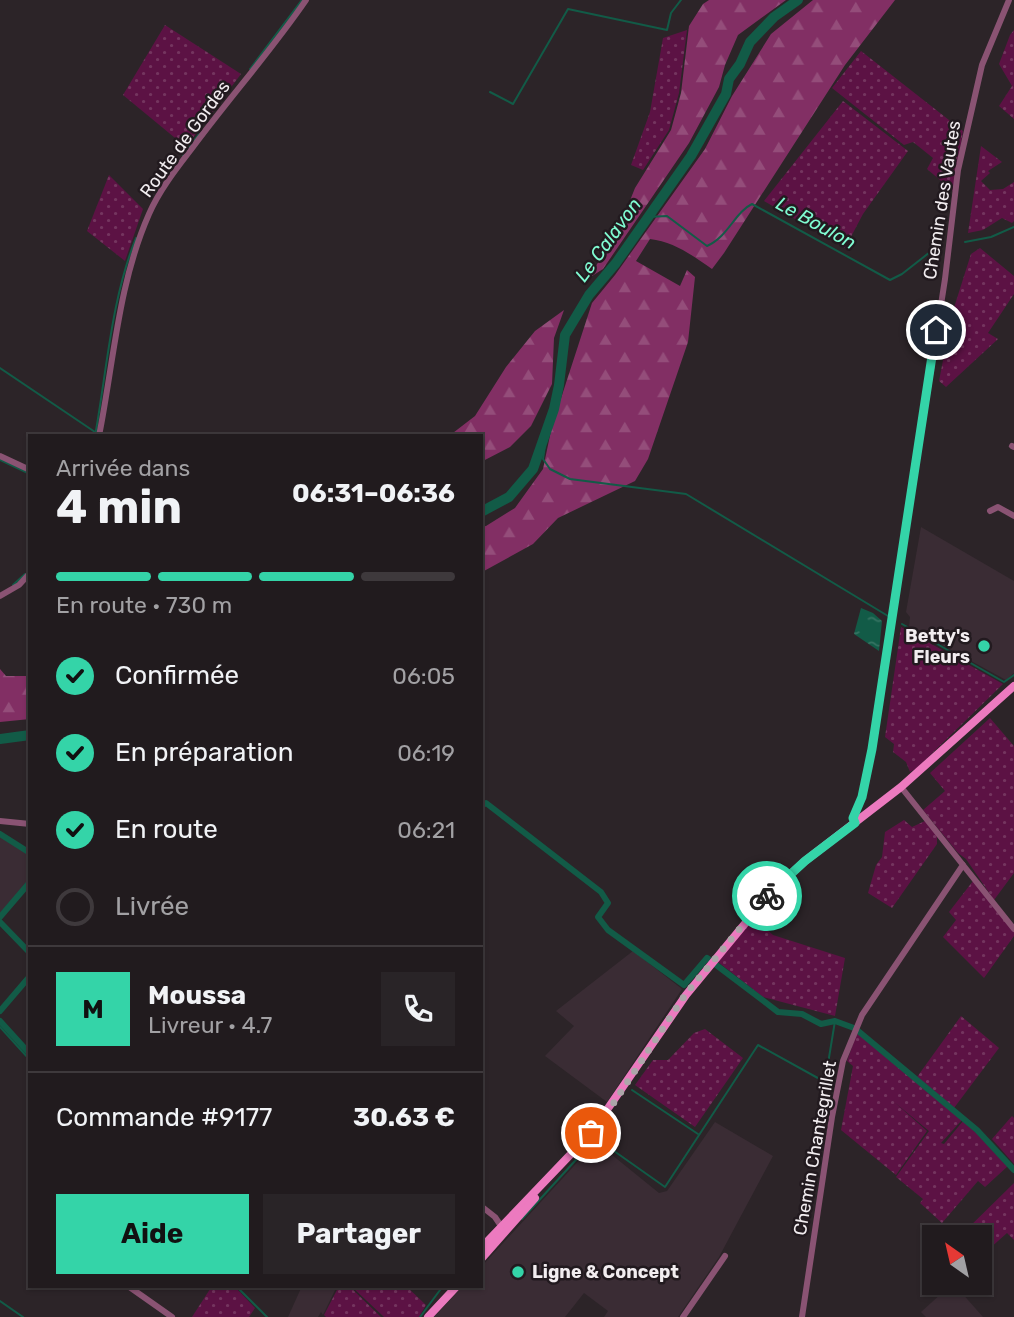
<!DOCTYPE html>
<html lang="fr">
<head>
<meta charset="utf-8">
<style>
  :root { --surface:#211b1e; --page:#292427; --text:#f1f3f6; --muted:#a2a1a4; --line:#3e393c; --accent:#34d4a8 }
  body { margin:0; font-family:Rubik,sans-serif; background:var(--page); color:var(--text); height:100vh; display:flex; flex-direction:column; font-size:26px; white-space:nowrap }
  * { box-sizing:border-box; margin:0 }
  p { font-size:23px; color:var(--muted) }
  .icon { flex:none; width:38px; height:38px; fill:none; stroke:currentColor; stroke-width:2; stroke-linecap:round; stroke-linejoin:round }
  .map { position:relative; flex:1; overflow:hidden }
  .drawer { position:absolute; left:28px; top:434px; width:455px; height:854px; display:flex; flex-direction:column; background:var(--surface); border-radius:0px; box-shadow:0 2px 5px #0004,0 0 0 2px var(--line) }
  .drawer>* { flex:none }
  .needle { width:46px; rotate:326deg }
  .tools { position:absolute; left:922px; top:1225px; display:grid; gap:14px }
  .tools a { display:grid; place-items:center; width:70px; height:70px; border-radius:0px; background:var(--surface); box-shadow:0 2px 5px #0004,0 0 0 2px var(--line); font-size:35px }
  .pin { position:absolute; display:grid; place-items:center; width:60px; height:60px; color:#fff; margin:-30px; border:4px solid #fff; border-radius:50%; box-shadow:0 2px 7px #0007 }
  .courier { position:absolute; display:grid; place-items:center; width:70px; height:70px; margin:-35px; border:5px solid #34d4a8; border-radius:50%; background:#fff; color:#222; box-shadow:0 2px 9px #0007 }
  .summary em { font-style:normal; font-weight:700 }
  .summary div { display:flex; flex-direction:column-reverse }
  .summary { display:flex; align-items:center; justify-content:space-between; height:119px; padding:0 28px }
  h1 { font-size:46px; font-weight:700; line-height:52px }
  .bar { display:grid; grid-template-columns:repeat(4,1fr); gap:10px 7px; align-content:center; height:84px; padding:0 28px }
  .bar i { height:9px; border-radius:5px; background:var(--line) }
  .bar .on { background:var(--accent) }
  .bar p { grid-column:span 4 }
  .line { display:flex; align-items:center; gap:18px; padding:0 28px; border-top:2px solid var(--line) }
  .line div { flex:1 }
  .round { display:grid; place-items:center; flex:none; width:74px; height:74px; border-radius:0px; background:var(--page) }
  ol { padding:0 28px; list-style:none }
  li { display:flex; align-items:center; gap:21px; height:77px }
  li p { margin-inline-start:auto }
  li .icon { padding:7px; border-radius:50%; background:var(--accent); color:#111; stroke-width:4 }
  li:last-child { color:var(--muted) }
  li i { width:38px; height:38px; border:4px solid var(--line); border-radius:50% }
  .action { display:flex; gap:14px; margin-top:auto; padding:14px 28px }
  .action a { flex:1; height:80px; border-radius:0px; background:var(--accent); color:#111; font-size:28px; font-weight:700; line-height:80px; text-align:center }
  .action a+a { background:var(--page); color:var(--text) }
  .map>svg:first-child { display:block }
</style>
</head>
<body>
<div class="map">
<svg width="1014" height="1317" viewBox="0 0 1014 1317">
  <defs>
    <pattern id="green-dots" width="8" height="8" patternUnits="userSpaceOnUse" patternTransform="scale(1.75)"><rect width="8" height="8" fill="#5c1244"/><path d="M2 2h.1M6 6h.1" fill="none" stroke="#74355f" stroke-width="1.8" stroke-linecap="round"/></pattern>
    <pattern id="forest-firs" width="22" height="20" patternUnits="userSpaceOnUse" patternTransform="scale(1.75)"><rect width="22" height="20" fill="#822f64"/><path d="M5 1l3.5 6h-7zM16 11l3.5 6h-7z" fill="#944d7a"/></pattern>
    <pattern id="water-ripples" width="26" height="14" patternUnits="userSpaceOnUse" patternTransform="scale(1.75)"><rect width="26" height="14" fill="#125b47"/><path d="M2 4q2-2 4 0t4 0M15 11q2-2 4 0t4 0" fill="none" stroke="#357362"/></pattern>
  </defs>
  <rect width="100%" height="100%" fill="#2c2428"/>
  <g fill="#3a2c34">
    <path d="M921 527 1014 581V673L1006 680 909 627 910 617 906 612Z"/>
    <path d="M0 835 30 856V880L0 915Z"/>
    <path d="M633 951 682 989 607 1102 545 1056 574 1026 556 1011Z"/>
    <path d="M715 1122 773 1156 719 1257 678 1317H604L608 1311 584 1293 565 1317H434L463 1286H481V1267L596 1142 659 1193 667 1191Z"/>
    <path d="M953 1283 983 1317H926L921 1312Z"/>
    <path d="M302 1286H337L323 1315 321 1312 318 1317H288Z"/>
  </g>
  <g fill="url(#green-dots)">
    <path d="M165 25 241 74 186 147 123 95Z"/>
    <path d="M687 30 679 93 669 130 643 170 631 165 650 112 663 38Z"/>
    <path d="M1014 30V119L999 106 1012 86 999 64 1010 35Z"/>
    <path d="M861 51 963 131 953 191 927 169 933 158 913 142 904 145 832 88Z"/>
    <path d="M843 101 908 151 863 214 845 248 764 201Z"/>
    <path d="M981 146 1002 162 988 171 990 173 981 181 990 190 1003 189 1014 182V221L1012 223 1002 218 983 230 968 233Z"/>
    <path d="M109 175 143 209 125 261 87 231Z"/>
    <path d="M980 248 1014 276V294L988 333 998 339 946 387 939 381 952 314 971 254Z"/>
    <path d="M901 627 1003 684 917 768 910 772 906 762 893 752 894 744 885 737Z"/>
    <path d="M990 718 1014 746V873L994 900 966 859 958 853 923 810 945 791 930 773Z"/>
    <path d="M904 820 912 827 925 821 937 836V844L892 908 868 893 876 865 882 857 885 832Z"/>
    <path d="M973 881 1014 932V936L984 978 943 937 956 920 949 912Z"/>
    <path d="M754 918 773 935 845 958 835 1016 763 997 718 962Z"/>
    <path d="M961 1016 999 1048 954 1108 917 1077Z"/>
    <path d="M705 1029 743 1058 695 1127 635 1085 653 1060H668L694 1033Z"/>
    <path d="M857 1033 962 1120 941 1143 944 1144 963 1121 988 1143 1008 1166 985 1187 978 1181 942 1223 920 1203 923 1199 896 1177 929 1131 893 1101 927 1131 896 1175 841 1130 853 1066 847 1061Z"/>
    <path d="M1012 1116 1014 1118V1164L992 1139Z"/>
    <path d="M1014 1183V1240L1007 1233 980 1257V1237L960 1236Z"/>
    <path d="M212 1286H234L255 1308 249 1317H192Z"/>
    <path d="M339 1286H349L381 1317H326L324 1315Z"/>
    <path d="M351 1286H406L426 1305 419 1317H384Z"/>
  </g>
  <g fill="url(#forest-firs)">
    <path d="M709 0H786L738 35 725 65 719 87 689 143 603 269 589 278 621 223 635 188 671 130 681 93 689 26 703 4Z"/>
    <path d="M813 0H895L845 65 724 253 712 269C692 255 674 242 650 239L636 261 680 286 687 270 695 277 688 342 648 459 635 481 558 518 533 544 484 571 481 570V527L486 526 515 508 543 469 552 426 592 303 615 275 705 149 732 96 771 34Z"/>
    <path d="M564 310 554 338 552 384 531 426 510 447 481 462V436H449L475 416 506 367 535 331Z"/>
    <path d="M0 669 6 676H30V719L0 722Z"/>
  </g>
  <path fill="url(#water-ripples)" d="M861 608 873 613 882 621 879 651 854 634Z"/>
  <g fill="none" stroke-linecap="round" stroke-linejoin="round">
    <g stroke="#125b47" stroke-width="2">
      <path d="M250 69 302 0"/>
      <path d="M490 92 513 104 568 9 667 30 671 13 681 0"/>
      <path d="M183 155 199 134"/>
      <path d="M648 217 667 216 707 246C728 237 735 212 752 204L890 280 902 274 939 245"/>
      <path d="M965 242 991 237 1014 227"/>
      <path d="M0 368 95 432"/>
      <path d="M95 436C107 370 111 300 136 238"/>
      <path d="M541 441 545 445 543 459 550 469 570 479 686 494 888 616"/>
      <path d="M0 460 30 474"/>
      <path d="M13 585 25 574"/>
      <path d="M902 624 1004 682 1014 675"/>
      <path d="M0 1027 30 1060"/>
      <path d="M632 1090 698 1134"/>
      <path d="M522 1219 594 1140 597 1139 665 1187 758 1045 825 1082 835 1021"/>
      <path d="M236 1286 267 1317"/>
      <path d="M0 1301 23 1317"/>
      <path d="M420 1317 443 1286"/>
    </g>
    <g stroke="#125b47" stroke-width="6">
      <path d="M481 806 486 803 601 892 608 903 598 917 608 930 684 985 707 958 778 1012 802 1014 821 1024 835 1021 854 1028"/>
      <path d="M0 834 30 853"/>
      <path d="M0 917 30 882"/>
      <path d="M0 922 30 953"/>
      <path d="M0 1011 30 976"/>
      <path d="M0 1021 30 1054"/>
      <path d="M857 1030 977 1130 1014 1170"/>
    </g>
    <g stroke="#125b47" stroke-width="10">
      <path d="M481 512 509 497 533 469 554 409 559 385 565 335 589 295 616 263 691 156 726 94 729 79 740 64 750 42 774 17 798 0"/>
      <path d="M0 739 30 735"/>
    </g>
    <g stroke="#8a5373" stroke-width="6">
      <path d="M99 436C114 361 118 284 149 214 160 189 177 168 193 147 230 97 271 51 306 0"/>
      <path d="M1012 446 1014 447"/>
      <path d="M0 456 30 470"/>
      <path d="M990 511 998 507 1014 516"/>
      <path d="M0 596 19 585 30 573"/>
      <path d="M0 821 30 824"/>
      <path d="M855 823 853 818 862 797 872 749 945 279 958 170 982 65 1009 0"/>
      <path d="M963 865 1014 929"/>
      <path d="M481 1206 495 1217 503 1229"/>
      <path d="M128 1286 172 1317"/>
      <path d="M683 1317 725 1256"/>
      <path d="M802 1317 832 1117 843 1061 862 1015 963 865 901 787"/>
    </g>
    <g stroke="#ec7abf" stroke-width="8">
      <path d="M481 1248 591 1133 686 995 771 892 805 861 901 787 1014 686"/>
      <path d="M481 1259 535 1198"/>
      <path d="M428 1317 457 1286"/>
    </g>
  </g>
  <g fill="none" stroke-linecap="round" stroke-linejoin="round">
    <path stroke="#ada7aa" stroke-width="7" stroke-dasharray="0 12.6" d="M591 1133 613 1104 685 995 767 896"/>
    <path stroke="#34d4a8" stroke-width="9" d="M767 896 805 861 855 823 853 818 862 797 872 749 936 330"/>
  </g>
  <g fill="#34d4a8" stroke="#221a1f" stroke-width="2.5">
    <circle cx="984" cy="646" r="7"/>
    <circle cx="518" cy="1272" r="7"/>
  </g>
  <g text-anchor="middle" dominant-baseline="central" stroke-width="5" stroke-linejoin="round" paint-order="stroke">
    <g font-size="18" fill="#f2edf0" stroke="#221a1f">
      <text transform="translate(185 139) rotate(-54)">Route de Gordes</text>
      <text transform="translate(942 200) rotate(-81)">Chemin des Vautes</text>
      <text transform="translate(815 1148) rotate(-80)">Chemin Chantegrillet</text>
    </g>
    <g font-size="18" font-weight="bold" fill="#f2edf0" stroke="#221a1f" text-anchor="end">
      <text x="970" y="636">Betty's<tspan x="970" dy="21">Fleurs</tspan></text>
      <text x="532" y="1272" text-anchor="start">Ligne &amp; Concept</text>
    </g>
    <g font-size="19" font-style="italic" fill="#80fcd2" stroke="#221a1f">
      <text transform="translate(816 223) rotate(29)">Le Boulon</text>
      <text transform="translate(608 240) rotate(-54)">Le Calavon</text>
    </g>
  </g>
</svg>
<div class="tools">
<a><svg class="needle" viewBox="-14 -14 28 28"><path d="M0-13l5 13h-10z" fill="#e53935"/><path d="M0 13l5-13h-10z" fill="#a2a1a4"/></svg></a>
</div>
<div class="pin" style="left:591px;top:1133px;background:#ea580c"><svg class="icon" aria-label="bag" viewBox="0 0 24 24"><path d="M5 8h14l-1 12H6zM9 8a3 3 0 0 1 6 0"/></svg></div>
<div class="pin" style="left:936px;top:330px;background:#1f2937"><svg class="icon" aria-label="home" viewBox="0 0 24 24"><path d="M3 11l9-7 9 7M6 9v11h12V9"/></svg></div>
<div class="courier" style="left:767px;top:896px"><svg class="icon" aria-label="bike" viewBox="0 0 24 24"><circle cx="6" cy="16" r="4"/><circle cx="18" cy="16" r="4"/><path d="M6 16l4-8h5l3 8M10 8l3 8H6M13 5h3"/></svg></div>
<section class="drawer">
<div class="summary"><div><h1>4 min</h1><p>Arrivée dans</p></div><em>06:31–06:36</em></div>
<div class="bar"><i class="on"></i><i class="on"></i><i class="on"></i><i></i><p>En route · 730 m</p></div>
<ol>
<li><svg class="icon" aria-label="check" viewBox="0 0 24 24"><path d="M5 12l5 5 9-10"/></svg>Confirmée<p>06:05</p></li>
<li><svg class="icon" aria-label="check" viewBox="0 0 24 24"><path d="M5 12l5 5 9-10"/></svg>En préparation<p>06:19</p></li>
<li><svg class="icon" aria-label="check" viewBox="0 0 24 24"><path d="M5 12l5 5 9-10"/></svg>En route<p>06:21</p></li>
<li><i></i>Livrée</li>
</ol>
<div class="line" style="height:126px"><b class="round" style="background:var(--accent);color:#111">M</b><div><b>Moussa</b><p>Livreur · 4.7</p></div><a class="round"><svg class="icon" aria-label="phone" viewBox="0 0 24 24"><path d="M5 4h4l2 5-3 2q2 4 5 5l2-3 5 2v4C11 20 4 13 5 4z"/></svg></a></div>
<div class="line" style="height:91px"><div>Commande #9177</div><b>30.63 €</b></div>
<div class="action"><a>Aide</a><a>Partager</a></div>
</section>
</div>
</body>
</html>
